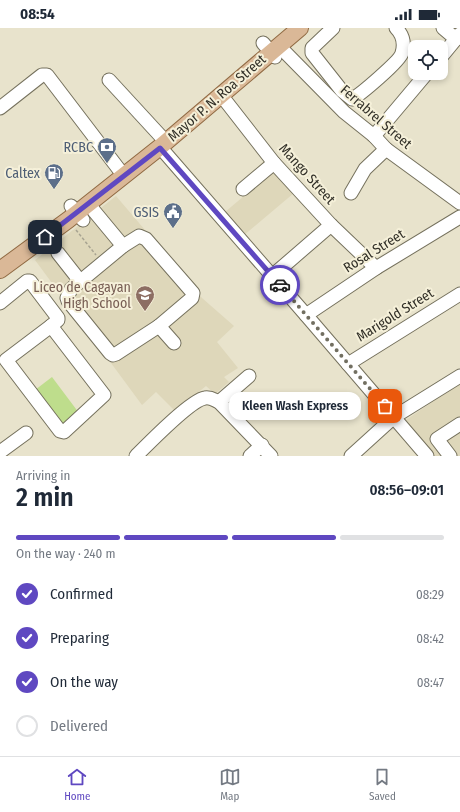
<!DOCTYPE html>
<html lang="en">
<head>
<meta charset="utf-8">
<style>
  :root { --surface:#fff; --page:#f6f6f7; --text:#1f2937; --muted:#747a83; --line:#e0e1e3; --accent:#5f48c1 }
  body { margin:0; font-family:"Fira Sans Condensed",sans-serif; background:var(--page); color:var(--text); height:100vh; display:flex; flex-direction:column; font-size:15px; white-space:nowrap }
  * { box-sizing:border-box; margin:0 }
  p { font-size:13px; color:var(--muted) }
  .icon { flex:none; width:22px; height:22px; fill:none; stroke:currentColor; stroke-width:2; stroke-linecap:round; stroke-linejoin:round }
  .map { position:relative; height:428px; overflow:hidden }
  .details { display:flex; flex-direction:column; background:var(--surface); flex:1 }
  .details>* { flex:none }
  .fabs { position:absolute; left:408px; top:12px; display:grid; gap:8px }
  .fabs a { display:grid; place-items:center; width:40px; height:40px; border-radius:8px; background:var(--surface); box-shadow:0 2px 6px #0003; font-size:20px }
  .pin { position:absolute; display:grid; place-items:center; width:34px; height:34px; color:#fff; margin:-17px; border-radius:8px; box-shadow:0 2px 6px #0006 }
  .courier { position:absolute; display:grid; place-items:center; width:40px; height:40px; margin:-20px; border:3px solid #5f48c1; border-radius:50%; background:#fff; color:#222; box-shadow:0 1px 5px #0007 }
  .bubble { position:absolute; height:28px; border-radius:12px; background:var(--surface); box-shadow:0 2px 6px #0003; font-size:13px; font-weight:600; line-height:28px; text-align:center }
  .overview em { font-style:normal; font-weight:600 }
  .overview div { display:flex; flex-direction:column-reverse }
  .overview { display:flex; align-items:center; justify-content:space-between; height:68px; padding:0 16px }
  h1 { font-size:26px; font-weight:600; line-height:30px }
  .bar { display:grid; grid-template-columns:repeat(4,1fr); gap:6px 4px; align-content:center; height:48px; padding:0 16px }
  .bar i { height:5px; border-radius:3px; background:var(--line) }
  .bar .active { background:var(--accent) }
  .bar p { grid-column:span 4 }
  ol { padding:0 16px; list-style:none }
  li { display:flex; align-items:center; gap:12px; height:44px }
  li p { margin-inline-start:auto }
  li .icon { padding:4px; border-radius:50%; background:var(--accent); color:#fff; stroke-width:4 }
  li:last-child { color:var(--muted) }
  li i { width:22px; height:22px; border:2px solid var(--line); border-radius:50% }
  .status { display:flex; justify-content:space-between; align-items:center; height:28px; padding:0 20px; background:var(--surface); direction:ltr }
  .status svg { height:11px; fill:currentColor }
  .dock { display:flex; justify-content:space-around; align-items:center; height:56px; border-top:1px solid var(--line); background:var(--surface); font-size:11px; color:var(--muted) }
  .dock a { display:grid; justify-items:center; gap:2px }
  .dock .active { color:var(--accent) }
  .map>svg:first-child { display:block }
</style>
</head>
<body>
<div class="status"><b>08:54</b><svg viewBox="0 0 49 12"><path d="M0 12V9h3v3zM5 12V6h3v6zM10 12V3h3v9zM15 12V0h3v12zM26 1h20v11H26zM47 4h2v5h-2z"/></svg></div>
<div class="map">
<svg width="460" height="428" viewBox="0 0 460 428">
  <rect width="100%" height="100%" fill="#e8e3cc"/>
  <g fill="#ded7ba">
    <path d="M265 132 294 165 243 208 225 184 244 168 237 159Z"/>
    <path d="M116 168 174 236 202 270 234 298 217 314 238 340 224 349 229 354 215 366 206 358 175 383 156 364 142 377 35 232Z"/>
    <path d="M460 355V428H432L403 394Z"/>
  </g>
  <path fill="#bedd8c" d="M52 349 79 385 62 398 35 362Z"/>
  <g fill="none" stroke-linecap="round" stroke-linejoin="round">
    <g stroke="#75715d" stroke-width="15">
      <g id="minor">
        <path d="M333 0 312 20V25L342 63 352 71C360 67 400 33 402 25 405 15 403 7 396 0"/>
        <path d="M443 0 456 11"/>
        <path d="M263 15 275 29"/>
        <path d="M279 18 344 84 374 108 386 121 460 175"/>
        <path d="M441 29 460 6"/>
        <path d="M109 52 166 114"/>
        <path d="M221 67 274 135 331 197 376 240"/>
        <path d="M0 80 42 47H47L124 148"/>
        <path d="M374 108 427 45"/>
        <path d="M160 119 306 287 427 428"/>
        <path d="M243 161 274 135"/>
        <path d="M351 165 365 141 386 121"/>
        <path d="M89 175 94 183 123 218 139 208 146 211 193 265 192 270 159 298 174 315"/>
        <path d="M71 178 83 192"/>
        <path d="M123 218 71 261 67 270 68 273 110 325 113 327 116 326 159 298"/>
        <path d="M58 225 80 253"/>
        <path d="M272 248 331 197"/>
        <path d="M0 275 27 253H30L58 290V292L51 298"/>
        <path d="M306 287 376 240 460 189"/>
        <path d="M51 298 104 367 64 404 60 403 6 332Z"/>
        <path d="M348 336 460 266"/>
        <path d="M219 374 249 348"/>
        <path d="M0 424 26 405"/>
        <path d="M136 428C148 416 191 372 205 370 211 369 214 372 219 374L271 428"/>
        <path d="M250 428 262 417"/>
        <path d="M351 428 394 389 460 348"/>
        <path d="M450 428 437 411 460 396"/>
      </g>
    </g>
    <g stroke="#906a43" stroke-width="18">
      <path id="major" d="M0 242 68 192 160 119 300 0"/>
    </g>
    <path stroke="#a7a391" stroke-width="1.5" stroke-dasharray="3 2" stroke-linecap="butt" d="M76 202 96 227"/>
    <use href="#minor" stroke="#fff" stroke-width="13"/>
    <use href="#major" stroke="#dab897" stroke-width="16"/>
  </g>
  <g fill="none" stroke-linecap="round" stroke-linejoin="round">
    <path stroke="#726f61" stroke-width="4" stroke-dasharray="0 7.2" d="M280 257 385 378"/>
    <path stroke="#5f48c1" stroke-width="5" d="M45 209 160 120 280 257"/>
  </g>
  <defs>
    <g id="bank-pin" transform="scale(1)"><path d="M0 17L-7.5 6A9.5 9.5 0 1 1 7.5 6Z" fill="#5c6f8a" stroke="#f5f0d9"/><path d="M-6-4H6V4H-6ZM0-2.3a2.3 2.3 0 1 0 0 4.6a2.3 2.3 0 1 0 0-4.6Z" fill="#fff"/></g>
    <g id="fuel-pin" transform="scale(1)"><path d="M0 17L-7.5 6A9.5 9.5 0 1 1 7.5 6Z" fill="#5c6f8a" stroke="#f5f0d9"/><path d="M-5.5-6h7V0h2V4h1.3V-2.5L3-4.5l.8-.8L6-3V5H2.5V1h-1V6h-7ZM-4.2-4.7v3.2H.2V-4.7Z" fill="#fff"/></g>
    <g id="civic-pin" transform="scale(1)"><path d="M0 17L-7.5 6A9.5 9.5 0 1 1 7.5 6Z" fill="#5c6f8a" stroke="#f5f0d9"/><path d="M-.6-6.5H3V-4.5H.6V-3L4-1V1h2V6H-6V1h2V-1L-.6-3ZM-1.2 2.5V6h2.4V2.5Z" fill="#fff"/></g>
    <g id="school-pin" transform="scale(1)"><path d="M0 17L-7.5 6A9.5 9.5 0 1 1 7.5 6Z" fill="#8d6e63" stroke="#f5f0d9"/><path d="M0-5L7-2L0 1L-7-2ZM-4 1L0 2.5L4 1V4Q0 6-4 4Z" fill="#fff"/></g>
  </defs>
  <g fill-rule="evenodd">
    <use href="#bank-pin" x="107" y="119"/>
    <use href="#fuel-pin" x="54" y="145"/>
    <use href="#civic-pin" x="173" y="184"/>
    <use href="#school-pin" x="145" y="267"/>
  </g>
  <g text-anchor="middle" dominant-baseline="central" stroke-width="4" stroke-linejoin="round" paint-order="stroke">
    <g font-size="14" fill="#323028" stroke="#f5f0d9">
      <text transform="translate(217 70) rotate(-41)">Mayor P. N. Roa Street</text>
      <text transform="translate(376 89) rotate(41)">Ferrabrel Street</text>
      <text transform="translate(307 146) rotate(48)">Mango Street</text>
      <text transform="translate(374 223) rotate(-32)">Rosal Street</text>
      <text transform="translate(395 287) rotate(-32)">Marigold Street</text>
    </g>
    <g font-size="14" fill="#4e5e75" stroke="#f5f0d9" text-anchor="end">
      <text x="93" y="119">RCBC</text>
      <text x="40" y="145">Caltex</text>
      <text x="159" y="184">GSIS</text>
    </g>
    <g font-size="14" fill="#785e54" stroke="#f5f0d9" text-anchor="end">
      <text x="131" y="259">Liceo de Cagayan<tspan x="131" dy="16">High School</tspan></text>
    </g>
  </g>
</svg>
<div class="fabs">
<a><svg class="icon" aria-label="locate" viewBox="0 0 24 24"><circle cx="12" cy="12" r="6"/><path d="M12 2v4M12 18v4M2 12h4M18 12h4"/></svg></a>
</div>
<div class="pin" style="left:385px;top:378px;background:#ea580c"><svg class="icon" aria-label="bag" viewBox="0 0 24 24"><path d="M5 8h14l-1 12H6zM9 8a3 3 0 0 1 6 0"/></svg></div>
<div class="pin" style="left:45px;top:209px;background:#1f2937"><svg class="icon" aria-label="home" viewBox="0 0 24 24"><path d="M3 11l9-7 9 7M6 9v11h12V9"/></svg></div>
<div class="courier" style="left:280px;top:257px"><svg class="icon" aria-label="car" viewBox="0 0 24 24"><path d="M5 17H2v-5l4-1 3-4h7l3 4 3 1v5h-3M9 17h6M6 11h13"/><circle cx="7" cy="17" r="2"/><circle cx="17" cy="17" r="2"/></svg></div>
<div class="bubble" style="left:229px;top:364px;width:132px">Kleen Wash Express</div>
</div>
<section class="details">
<div class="overview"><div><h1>2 min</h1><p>Arriving in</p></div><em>08:56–09:01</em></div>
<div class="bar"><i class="active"></i><i class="active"></i><i class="active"></i><i></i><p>On the way · 240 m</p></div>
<ol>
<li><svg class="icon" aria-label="check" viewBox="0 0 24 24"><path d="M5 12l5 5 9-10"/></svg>Confirmed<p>08:29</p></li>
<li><svg class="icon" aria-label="check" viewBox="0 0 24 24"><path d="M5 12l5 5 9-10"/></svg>Preparing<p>08:42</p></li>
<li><svg class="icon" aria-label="check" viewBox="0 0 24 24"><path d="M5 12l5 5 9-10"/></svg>On the way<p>08:47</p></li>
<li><i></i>Delivered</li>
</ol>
</section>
<nav class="dock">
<a class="active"><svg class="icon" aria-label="home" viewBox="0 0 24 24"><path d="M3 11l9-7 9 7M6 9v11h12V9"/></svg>Home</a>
<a><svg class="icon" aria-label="map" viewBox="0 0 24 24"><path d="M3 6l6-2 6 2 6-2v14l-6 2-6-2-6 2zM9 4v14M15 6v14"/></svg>Map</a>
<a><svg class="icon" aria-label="saved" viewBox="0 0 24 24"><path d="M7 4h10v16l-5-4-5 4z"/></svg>Saved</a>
</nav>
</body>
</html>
